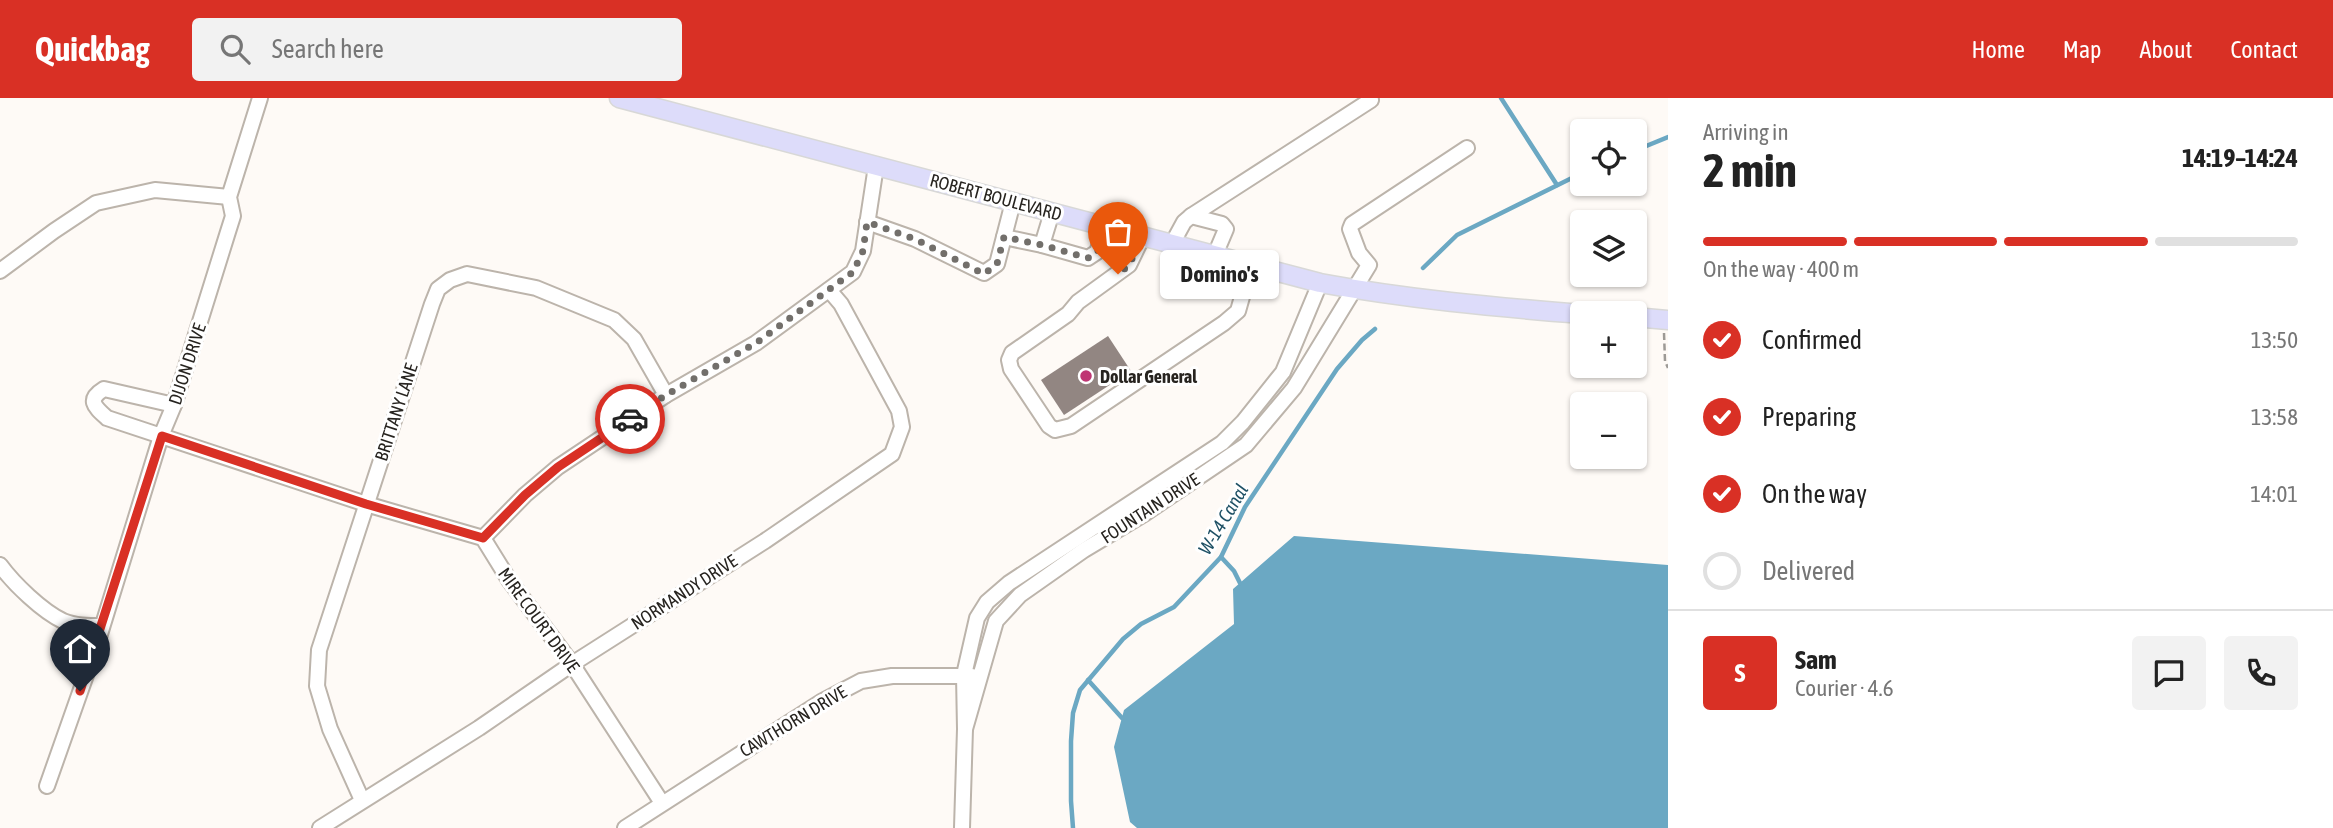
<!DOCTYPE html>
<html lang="en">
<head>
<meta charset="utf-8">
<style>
  :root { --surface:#fff; --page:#f2f2f2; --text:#222; --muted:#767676; --line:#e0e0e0; --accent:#d93025 }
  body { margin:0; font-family:"Asap Condensed",sans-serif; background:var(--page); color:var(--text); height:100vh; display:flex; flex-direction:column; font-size:26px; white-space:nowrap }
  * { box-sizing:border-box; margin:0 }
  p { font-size:23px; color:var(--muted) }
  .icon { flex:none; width:38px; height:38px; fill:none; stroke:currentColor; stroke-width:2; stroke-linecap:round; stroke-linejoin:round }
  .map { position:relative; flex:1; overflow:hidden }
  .panel { display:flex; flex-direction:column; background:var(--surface); width:665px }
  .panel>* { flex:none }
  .fabs { position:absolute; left:1570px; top:21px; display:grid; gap:14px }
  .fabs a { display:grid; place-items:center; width:77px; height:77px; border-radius:7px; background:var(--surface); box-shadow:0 2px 5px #0004; font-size:35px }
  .pin { position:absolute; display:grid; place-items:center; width:60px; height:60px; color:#fff; margin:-72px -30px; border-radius:50% 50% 50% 0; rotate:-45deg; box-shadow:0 0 7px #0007 }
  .pin .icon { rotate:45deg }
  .courier { position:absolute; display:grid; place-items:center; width:70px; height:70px; margin:-35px; border:5px solid #d93025; border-radius:50%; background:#fff; color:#222; box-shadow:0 2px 9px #0007 }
  .bubble { position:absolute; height:49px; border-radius:7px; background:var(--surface); box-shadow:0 2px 5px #0004; font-size:23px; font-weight:700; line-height:49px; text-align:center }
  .headline em { font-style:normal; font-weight:700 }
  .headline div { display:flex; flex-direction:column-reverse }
  .headline { display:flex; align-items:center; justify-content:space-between; height:119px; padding:0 35px }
  h1 { font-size:46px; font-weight:700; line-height:52px }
  .bar { display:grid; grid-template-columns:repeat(4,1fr); gap:10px 7px; align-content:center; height:84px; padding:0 35px }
  .bar i { height:9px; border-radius:5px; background:var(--line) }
  .bar .active { background:var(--accent) }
  .bar p { grid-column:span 4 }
  .line { display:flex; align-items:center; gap:18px; padding:0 35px; border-top:2px solid var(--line) }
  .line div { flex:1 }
  .round { display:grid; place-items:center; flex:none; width:74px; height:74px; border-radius:7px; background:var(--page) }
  ol { padding:0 35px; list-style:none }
  li { display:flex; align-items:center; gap:21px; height:77px }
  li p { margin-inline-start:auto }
  li .icon { padding:7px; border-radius:50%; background:var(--accent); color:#fff; stroke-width:4 }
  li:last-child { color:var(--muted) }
  li i { width:38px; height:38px; border:4px solid var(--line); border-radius:50% }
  header { display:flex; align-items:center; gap:42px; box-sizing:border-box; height:98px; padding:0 35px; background:var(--accent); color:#fff }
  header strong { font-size:33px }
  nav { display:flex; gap:38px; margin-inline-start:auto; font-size:24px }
  .search { width:490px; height:63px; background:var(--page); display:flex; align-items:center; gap:18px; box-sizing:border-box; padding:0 24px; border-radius:7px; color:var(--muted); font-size:26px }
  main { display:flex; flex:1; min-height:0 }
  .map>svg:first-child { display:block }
</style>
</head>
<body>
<header>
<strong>Quickbag</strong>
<div class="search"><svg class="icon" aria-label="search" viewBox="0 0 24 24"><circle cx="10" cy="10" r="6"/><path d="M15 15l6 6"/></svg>Search here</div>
<nav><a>Home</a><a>Map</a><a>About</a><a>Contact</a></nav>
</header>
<main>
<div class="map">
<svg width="1668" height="730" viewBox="0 0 1668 730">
  <rect width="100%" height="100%" fill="#fefaf6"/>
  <path fill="#6ba8c3" d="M1294 438 1668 467V730H1137L1130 724 1114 649 1124 612 1234 526 1233 491Z"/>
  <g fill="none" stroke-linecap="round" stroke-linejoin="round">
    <g stroke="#6ba8c3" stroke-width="4.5">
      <path d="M1501 0 1557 87"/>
      <path d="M1634 53 1668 39"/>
      <path d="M1423 170 1457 137 1582 75"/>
      <path d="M1221 459 1234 473 1240 485"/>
      <path d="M1088 582 1122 620"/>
      <path d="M1073 730 1071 703V643L1073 615 1080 592 1123 541 1141 526 1174 509 1221 459 1245 409 1337 271 1362 242 1375 231"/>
    </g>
  </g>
  <path fill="#928682" d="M1108 238 1131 273 1064 317 1041 282Z"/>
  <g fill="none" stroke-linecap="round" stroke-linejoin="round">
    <g stroke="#bcb4ab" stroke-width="18">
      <g id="minor">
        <path d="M1191 118 1222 126 1226 131 1215 157"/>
        <path d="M867 124 915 141 984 175 997 166 1013 104"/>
        <path d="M1143 138 1129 167 1078 204 1068 216 1012 255 1009 262 1011 271 1049 328 1055 332 1071 328 1224 225 1238 213 1251 167"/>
        <path d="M1004 139 1042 147 1088 160 1097 154 1106 129"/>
        <path d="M1172 146 1184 124 1191 118 1371 2"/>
        <path d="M1042 147 1052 114"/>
        <path d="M0 173 54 133 96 105 155 92 229 99"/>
        <path d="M174 307 104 291C86 302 95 309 107 320L366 406 483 440 509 482 572 566 662 705"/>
        <path d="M483 440 525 397 558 369 666 297 756 245 853 174 863 153 876 68"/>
        <path d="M0 467C14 486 42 513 63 523 75 528 89 528 102 528"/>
        <path d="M965 631 996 523 1020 497 1084 452 1144 416 1246 347 1294 290 1369 167 1359 155 1350 131 1352 126 1467 50"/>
        <path d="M47 688 97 546 161 338 174 307 227 137 233 118 229 99 260 0"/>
        <path d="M362 702 330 631 317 588 319 552 432 206 438 191 450 182 467 176 536 190 614 222 634 241 666 297"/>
        <path d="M320 730 479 630 572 566 765 443 892 356 902 329 899 313 841 206 829 192"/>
        <path d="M625 730 821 604 861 583 892 578H972"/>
        <path d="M962 730 965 631 964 577 977 520 987 504 1009 485 1222 345 1243 324 1283 274 1320 185"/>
      </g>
    </g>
    <g stroke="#d8d8d7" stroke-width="21">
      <g id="major">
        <path d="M619 0 1320 185C1407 201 1494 209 1582 216"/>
        <path d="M1634 219 1668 222"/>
      </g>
    </g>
    <path stroke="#9d9a96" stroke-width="2.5" stroke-dasharray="7 3.5" stroke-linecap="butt" d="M1664 235 1665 263 1668 270"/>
    <use href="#minor" stroke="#fff" stroke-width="14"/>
    <use href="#major" stroke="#dddcfa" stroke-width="18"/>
  </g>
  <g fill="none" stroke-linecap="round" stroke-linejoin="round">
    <path stroke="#726f6b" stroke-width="7" stroke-dasharray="0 12.6" d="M630 321 666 297 756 245 853 174 863 153 867 124 915 141 984 176 997 166 1004 139 1042 147 1088 160 1097 155 1106 129 1143 138 1129 167 1118 176"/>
    <path stroke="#d93025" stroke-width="9" d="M80 593 162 338 366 406 483 440 525 397 558 369 630 321"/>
  </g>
  <circle fill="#bf3673" stroke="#fff" stroke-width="2.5" cx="1086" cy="278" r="7"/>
  <g text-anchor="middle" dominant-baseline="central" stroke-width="6" stroke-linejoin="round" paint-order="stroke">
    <g font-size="18" fill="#272420" stroke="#fff">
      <text transform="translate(996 99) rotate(15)">ROBERT BOULEVARD</text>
      <text transform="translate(187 266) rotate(-72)">DIJON DRIVE</text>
      <text transform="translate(396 314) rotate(-72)">BRITTANY LANE</text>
      <text transform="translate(1150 410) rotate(-33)">FOUNTAIN DRIVE</text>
      <text transform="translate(684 494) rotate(-33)">NORMANDY DRIVE</text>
      <text transform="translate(539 522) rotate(54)">MIRE COURT DRIVE</text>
      <text transform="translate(793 623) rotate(-31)">CAWTHORN DRIVE</text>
    </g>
    <g font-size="18" font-weight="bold" fill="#272420" stroke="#fff" text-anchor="start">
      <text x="1100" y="278">Dollar General</text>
    </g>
    <g font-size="19" font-style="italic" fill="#1f5165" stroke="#fff">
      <text transform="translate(1223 421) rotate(-59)">W-14 Canal</text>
    </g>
  </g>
</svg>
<div class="fabs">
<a><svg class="icon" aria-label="locate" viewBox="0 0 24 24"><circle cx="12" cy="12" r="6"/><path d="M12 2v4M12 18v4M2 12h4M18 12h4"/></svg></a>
<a><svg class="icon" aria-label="layers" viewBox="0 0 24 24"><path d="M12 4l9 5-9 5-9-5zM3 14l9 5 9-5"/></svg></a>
<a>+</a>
<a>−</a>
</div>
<div class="pin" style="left:1118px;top:176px;background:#ea580c"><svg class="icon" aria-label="bag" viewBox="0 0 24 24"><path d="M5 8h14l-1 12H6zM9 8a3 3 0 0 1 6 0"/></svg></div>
<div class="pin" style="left:80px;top:593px;background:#1f2937"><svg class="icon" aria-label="home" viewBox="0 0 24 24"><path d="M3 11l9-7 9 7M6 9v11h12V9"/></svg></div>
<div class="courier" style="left:630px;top:321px"><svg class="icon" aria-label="car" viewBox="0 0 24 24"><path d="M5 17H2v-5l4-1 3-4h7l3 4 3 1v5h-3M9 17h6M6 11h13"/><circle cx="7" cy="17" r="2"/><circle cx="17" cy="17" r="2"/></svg></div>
<div class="bubble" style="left:1160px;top:152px;width:119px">Domino's</div>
</div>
<section class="panel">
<div class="headline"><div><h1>2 min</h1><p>Arriving in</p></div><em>14:19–14:24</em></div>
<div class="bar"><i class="active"></i><i class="active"></i><i class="active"></i><i></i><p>On the way · 400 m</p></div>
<ol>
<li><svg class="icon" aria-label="check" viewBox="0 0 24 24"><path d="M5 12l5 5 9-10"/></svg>Confirmed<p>13:50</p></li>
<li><svg class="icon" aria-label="check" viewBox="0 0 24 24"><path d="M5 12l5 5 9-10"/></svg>Preparing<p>13:58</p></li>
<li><svg class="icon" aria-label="check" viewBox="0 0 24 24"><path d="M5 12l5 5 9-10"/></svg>On the way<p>14:01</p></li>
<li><i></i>Delivered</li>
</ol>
<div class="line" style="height:126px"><b class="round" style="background:var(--accent);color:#fff">S</b><div><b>Sam</b><p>Courier · 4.6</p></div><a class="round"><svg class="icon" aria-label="chat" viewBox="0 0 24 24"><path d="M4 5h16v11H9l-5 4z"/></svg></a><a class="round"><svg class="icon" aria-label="phone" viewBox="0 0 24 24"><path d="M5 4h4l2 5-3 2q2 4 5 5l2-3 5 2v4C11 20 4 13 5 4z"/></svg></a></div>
</section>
</main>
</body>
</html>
